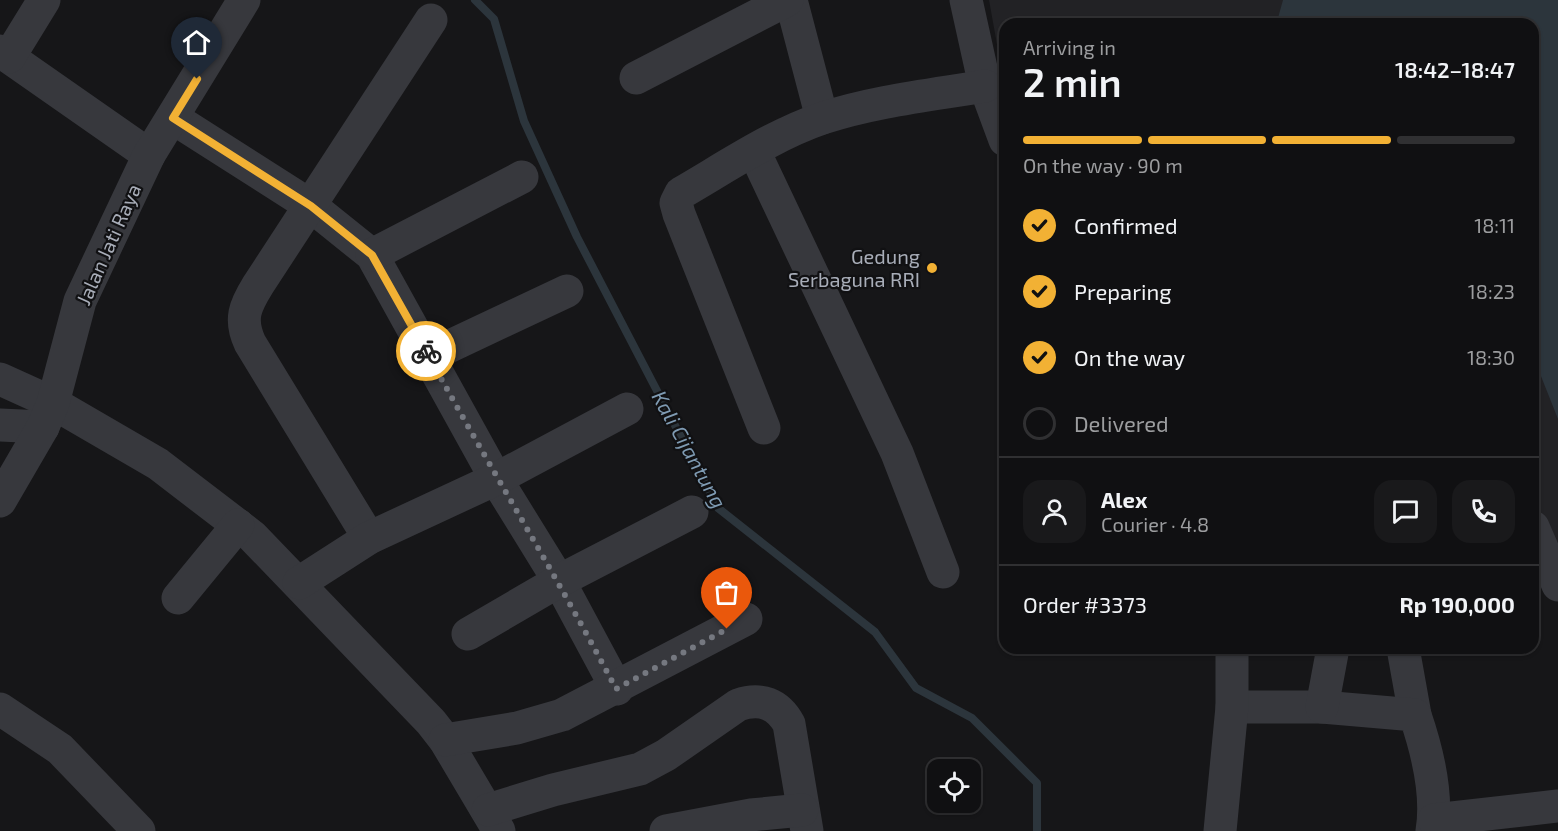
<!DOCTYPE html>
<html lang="en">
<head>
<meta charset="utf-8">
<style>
  :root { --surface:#101012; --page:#19191b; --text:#f1f3f6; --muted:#9c9d9f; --line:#303032; --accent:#f2b134 }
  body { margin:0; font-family:"Exo 2",sans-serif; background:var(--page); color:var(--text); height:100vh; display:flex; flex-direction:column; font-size:22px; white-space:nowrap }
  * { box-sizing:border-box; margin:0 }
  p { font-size:20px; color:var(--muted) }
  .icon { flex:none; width:33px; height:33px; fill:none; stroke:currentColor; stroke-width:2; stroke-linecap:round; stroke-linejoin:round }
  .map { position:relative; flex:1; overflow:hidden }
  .details { position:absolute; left:999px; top:18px; width:540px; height:636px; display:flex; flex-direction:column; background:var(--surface); border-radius:18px; box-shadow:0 2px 4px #0004,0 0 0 2px var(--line) }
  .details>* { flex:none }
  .buttons { position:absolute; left:927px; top:759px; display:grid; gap:12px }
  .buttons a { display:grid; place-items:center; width:54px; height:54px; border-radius:12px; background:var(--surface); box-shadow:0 2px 4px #0004,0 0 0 2px var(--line); font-size:30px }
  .pin { position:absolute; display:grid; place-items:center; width:51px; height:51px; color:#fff; margin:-62px -26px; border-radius:50% 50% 50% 0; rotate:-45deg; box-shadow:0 0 6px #0007 }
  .pin .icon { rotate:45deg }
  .courier { position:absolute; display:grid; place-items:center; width:60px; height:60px; margin:-30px; border:4px solid #f2b134; border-radius:50%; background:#fff; color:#222; box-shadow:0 2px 8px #0007 }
  .head em { font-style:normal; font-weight:600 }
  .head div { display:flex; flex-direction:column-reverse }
  .head { display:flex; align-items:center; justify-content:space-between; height:102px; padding:0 24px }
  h1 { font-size:39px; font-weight:600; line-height:45px }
  .bar { display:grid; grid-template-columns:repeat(4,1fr); gap:9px 6px; align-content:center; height:72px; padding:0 24px }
  .bar i { height:8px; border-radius:4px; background:var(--line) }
  .bar .selected { background:var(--accent) }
  .bar p { grid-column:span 4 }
  .line { display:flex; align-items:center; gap:15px; padding:0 24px; border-top:2px solid var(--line) }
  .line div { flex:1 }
  .round { display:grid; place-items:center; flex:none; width:63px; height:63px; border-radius:18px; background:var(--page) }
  ol { padding:0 24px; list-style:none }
  li { display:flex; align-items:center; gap:18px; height:66px }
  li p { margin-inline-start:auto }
  li .icon { padding:6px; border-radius:50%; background:var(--accent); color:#111; stroke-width:4 }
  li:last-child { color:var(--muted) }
  li i { width:33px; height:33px; border:3px solid var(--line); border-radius:50% }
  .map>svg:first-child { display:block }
</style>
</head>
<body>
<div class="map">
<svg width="1558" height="831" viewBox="0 0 1558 831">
  <rect width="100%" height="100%" fill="#161618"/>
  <path fill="#222225" d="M989 0H1558V577L1533 501V24H1005V89Z"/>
  <path fill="#2c353c" d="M1283 0H1558V419L1533 356V24H1280L1278 18Z"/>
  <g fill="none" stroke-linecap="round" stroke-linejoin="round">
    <path stroke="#2c353c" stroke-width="8" d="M475 0 494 19 524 121 577 237 718 508 875 632 916 688 972 718 1037 783V831"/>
    <g stroke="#37383d" stroke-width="33">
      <path d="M791 0 822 118"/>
      <path d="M966 0 985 86 1005 140"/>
      <path d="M0 51 149 155"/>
      <path d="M9 57 44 0"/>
      <path d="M636 78 787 0"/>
      <path d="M173 118 311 206 372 255 496 479 559 581 617 689"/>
      <path d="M754 151 897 453 943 572"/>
      <path d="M372 255 522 177"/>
      <path d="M429 356 567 291"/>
      <path d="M0 379 53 403 158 464 252 536 431 722 445 740 499 831"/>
      <path d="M0 425 43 427"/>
      <path d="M764 428 679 214 676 203 681 193C726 167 773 135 823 118 875 101 931 95 985 86"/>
      <path d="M0 501 43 427 53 403 80 301 149 155 244 0"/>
      <path d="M1533 527 1558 585"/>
      <path d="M369 538 250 343C239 319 245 306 258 285L431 20"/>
      <path d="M299 583 369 538 496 479 627 409"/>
      <path d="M178 598 238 525"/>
      <path d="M468 634 559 581 692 512"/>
      <path d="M1403 648 1415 715"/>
      <path d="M1232 707H1322L1415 715C1427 750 1438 794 1432 831"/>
      <path d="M1322 707 1333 648"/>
      <path d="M0 709 60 749 139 831"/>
      <path d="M445 740 517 728 562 715 746 619"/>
      <path d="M488 810 553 790 640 769 666 755 738 705C761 697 778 704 789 724L807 831"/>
      <path d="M1434 820 1558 806"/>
      <path d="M666 831 751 815 802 810"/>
      <path d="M1220 831 1232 707V648"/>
    </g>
  </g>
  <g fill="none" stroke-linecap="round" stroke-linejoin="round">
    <path stroke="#757880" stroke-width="6" stroke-dasharray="0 10.8" d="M426 351C488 465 556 574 616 689L727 629"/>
    <path stroke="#f2b134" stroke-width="8" d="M197 79 173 118 311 206 372 255 426 351"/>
  </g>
  <circle fill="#f2b134" stroke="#111113" stroke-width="2" cx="932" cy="268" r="6"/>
  <g text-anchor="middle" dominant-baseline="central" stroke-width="4.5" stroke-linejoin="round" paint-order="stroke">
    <g font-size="20" fill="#a8adb8" stroke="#111113">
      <text transform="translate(108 244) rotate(-66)">Jalan Jati Raya</text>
    </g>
    <g font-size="20" fill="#a8adb8" stroke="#111113" text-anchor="end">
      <text x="920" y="256">Gedung<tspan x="920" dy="23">Serbaguna RRI</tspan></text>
    </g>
    <g font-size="21" font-style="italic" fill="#7f9bb3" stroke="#111113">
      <text transform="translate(690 449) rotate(61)">Kali Cijantung</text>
    </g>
  </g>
</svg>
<div class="buttons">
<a><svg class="icon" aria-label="locate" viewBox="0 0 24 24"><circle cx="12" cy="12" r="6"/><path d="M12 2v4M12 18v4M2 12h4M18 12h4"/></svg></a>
</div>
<div class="pin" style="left:727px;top:629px;background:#ea580c"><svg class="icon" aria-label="bag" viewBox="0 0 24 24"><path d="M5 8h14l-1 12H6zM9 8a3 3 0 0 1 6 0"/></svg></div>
<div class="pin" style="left:197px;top:79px;background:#1f2937"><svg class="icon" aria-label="home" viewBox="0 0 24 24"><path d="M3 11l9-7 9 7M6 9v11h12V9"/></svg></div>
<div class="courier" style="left:426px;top:351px"><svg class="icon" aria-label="bike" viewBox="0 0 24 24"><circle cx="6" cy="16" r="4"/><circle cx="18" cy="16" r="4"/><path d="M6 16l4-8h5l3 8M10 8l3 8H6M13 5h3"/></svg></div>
<section class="details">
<div class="head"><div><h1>2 min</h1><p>Arriving in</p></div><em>18:42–18:47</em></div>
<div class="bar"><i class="selected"></i><i class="selected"></i><i class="selected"></i><i></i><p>On the way · 90 m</p></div>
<ol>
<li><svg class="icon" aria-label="check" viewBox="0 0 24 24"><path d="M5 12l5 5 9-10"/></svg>Confirmed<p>18:11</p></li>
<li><svg class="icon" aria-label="check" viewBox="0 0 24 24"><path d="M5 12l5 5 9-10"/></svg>Preparing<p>18:23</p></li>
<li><svg class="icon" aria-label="check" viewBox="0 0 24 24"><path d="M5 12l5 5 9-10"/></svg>On the way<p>18:30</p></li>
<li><i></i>Delivered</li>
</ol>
<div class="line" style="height:108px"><a class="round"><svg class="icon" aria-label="person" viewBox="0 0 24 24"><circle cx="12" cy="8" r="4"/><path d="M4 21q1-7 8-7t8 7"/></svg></a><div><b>Alex</b><p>Courier · 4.8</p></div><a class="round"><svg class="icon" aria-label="chat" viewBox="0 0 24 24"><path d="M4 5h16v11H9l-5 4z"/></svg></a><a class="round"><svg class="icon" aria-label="phone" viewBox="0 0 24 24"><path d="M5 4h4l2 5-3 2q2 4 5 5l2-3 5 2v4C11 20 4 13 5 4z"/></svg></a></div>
<div class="line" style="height:78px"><div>Order #3373</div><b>Rp 190,000</b></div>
</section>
</div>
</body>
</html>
